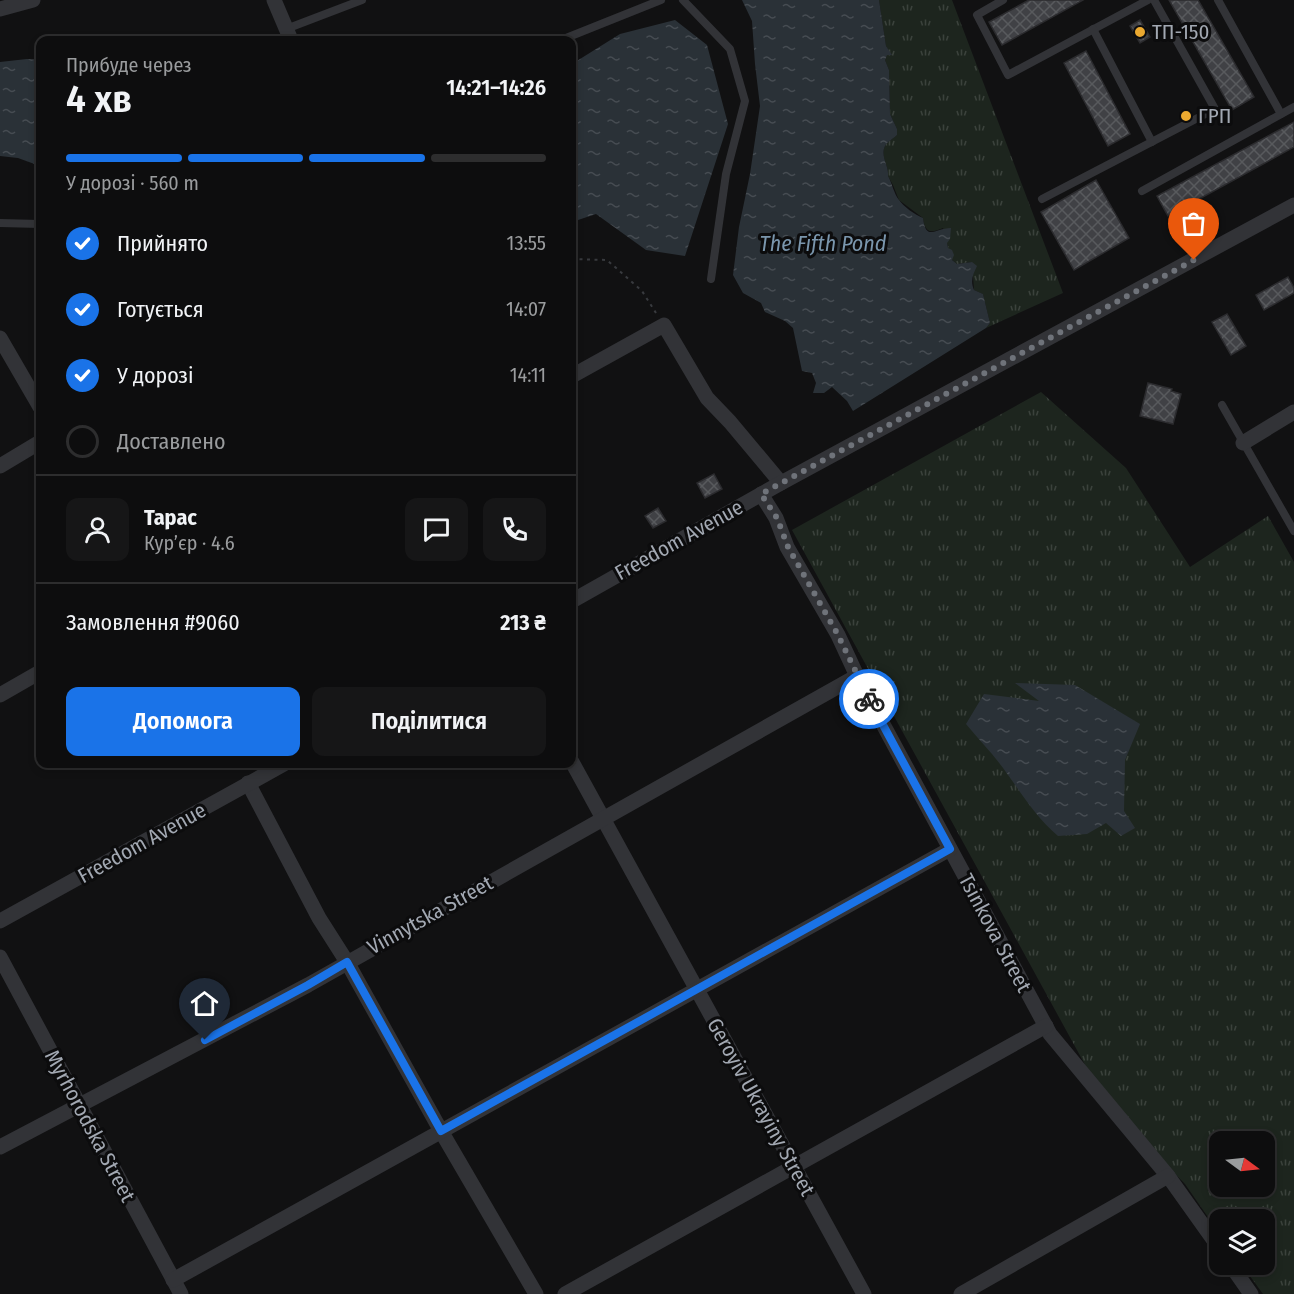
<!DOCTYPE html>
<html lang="uk">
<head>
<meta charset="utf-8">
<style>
  :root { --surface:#0d0d0e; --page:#161617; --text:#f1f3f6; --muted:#9a9c9e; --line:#2d2d2e; --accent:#1a73e8 }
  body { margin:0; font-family:"Fira Sans Condensed",sans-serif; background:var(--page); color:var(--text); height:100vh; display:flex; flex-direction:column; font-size:22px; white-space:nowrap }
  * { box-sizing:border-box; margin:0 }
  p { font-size:20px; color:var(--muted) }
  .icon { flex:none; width:33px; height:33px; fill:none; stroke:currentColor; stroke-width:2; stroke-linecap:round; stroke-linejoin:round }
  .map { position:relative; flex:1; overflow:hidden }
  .panel { position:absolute; left:36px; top:36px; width:540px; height:732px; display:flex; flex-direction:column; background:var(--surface); border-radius:12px; box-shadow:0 3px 9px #0003,0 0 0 2px var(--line) }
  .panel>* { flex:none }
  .needle { width:39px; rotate:105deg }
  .buttons { position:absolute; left:1209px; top:1131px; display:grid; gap:12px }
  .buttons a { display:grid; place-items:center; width:66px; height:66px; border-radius:12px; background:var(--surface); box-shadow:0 3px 9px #0003,0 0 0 2px var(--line); font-size:30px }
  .pin { position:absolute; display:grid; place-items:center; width:51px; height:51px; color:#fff; margin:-62px -26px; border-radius:50% 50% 50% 0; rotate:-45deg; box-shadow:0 0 6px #0007 }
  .pin .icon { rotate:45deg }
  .courier { position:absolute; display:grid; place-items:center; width:60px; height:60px; margin:-30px; border:4px solid #1a73e8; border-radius:50%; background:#fff; color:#222; box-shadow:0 2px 8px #0007 }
  .headline em { font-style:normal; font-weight:600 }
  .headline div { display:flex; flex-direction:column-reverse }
  .headline { display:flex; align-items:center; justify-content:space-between; height:102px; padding:0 30px }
  h1 { font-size:39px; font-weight:600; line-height:45px }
  .bar { display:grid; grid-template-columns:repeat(4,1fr); gap:9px 6px; align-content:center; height:72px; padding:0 30px }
  .bar i { height:8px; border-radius:4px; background:var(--line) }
  .bar .on { background:var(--accent) }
  .bar p { grid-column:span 4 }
  .line { display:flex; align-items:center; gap:15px; padding:0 30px; border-top:2px solid var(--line) }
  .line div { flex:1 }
  .round { display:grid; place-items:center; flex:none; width:63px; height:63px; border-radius:12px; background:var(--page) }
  ol { padding:0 30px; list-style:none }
  li { display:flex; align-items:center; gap:18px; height:66px }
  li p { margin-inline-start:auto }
  li .icon { padding:6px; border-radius:50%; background:var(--accent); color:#fff; stroke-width:4 }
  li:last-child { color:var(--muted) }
  li i { width:33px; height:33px; border:3px solid var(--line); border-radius:50% }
  .cta { display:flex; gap:12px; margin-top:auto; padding:12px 30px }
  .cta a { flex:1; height:69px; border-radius:12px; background:var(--accent); color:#fff; font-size:24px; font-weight:600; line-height:69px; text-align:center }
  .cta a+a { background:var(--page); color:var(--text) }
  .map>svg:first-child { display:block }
</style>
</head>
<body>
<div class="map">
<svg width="1294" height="1294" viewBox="0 0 1294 1294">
  <defs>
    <pattern id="grass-tufts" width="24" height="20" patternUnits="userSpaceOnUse" patternTransform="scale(1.5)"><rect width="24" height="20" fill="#1d251e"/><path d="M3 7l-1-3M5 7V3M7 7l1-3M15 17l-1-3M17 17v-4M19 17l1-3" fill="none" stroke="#3b423c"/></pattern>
    <pattern id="water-ripples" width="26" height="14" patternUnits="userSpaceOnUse" patternTransform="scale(1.5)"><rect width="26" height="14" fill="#2a3137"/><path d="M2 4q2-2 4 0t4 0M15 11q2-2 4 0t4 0" fill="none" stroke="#464c52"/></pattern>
    <pattern id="building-cross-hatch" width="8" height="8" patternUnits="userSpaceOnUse" patternTransform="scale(1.5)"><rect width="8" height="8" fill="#404145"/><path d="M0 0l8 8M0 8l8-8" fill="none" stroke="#585a5d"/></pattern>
  </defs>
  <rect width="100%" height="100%" fill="#111112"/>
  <g fill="url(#grass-tufts)" fill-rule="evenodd">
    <path d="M879 0H952L1063 293 986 328 990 323 983 294 974 290 972 262 957 264 951 259 943 228C930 234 925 232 923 218L899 200 893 185 888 176C889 166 880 156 885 146 887 142 894 138 897 135V129L890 114 889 70 885 60 887 54 891 55 886 46Z"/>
    <path d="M1041 392 1126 468 1190 567 1268 516 1294 562V1294H1263L1242 1265 1264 1264V1220H1220L1219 1233 1185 1184 1106 1103 792 530ZM1220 1142H1264V1186H1220Z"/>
  </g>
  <g fill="url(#water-ripples)">
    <path d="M742 0H879L886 46 892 55H887L885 60 889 70 890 114 897 129V135C894 138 887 142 885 146 880 156 889 166 888 176 892 183 894 194 899 200 903 206 915 215 923 218 926 242 935 228 951 228L950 239 947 243 948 248 952 250 954 255 952 260 957 264 972 262 977 266C973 274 970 281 974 290L983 294 990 323 986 328 853 411 847 401 832 387 824 393H813L816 383 812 373 802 371 793 328 785 321 765 312 761 303 743 293 733 275 739 227 750 174 760 106 755 64 752 21Z"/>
    <path d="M675 20 707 45 728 124 685 256 646 250 596 214 572 222V64L620 34Z"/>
    <path d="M27 59 40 60V166L18 158 0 156V62Z"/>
    <path d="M1015 683 1075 685 1140 724 1125 760 1124 811 1135 828 1121 836 1106 823 1087 834 1058 836C1037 818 1024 797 1008 775 996 757 980 741 966 724L984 694 1039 701Z"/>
  </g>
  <g fill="url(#building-cross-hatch)" stroke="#2b2b2e" stroke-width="1.5">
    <path d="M1029 0H1083L1002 45 989 22Z"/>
    <path d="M1169 0H1198L1254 97 1232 110Z"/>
    <path d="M1140 20 1150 37 1140 43 1130 26Z"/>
    <path d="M1086 51 1130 134 1108 146 1064 63Z"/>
    <path d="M1294 122V147L1168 216 1157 196Z"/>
    <path d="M1096 180 1129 238 1074 270 1041 212Z"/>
    <path d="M1288 277 1294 288V293L1264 310 1256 295Z"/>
    <path d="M1227 314 1246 346 1231 355 1212 322Z"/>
    <path d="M1148 383 1172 389 1171 391 1181 394 1173 424 1140 416Z"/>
    <path d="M714 474 722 489 705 498 697 483Z"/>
    <path d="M658 508 666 521 653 528 645 516Z"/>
  </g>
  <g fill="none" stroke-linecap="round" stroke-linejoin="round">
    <path stroke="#383a3e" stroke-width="2" stroke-dasharray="3 4.5" stroke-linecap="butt" d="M572 259 607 260 642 291 656 313"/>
    <g stroke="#323337" stroke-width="8">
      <path d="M683 0 730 49 745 101 726 174 711 279"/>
      <path d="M1003 0 977 15 1008 75 1148 0"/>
      <path d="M1218 0 1281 114"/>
      <path d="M286 29 362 0"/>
      <path d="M1093 29 1152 142"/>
      <path d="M561 40 661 0"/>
      <path d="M1142 191 1294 107"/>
      <path d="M1042 199 1215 109 1154 0"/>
      <path d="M0 223 40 224"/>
      <path d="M1222 405 1294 531"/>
    </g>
    <g stroke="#323337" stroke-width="15">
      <path d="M274 0 291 40"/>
      <path d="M0 9 33 0"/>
      <path d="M0 338 40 407"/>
      <path d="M572 376 664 325 707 398 730 422 781 483"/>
      <path d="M1243 443 1294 412"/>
      <path d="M0 466 40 442"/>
      <path d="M761 494 776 518 787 547 838 635 857 676 1050 1034 1168 1176 1220 1249"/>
      <path d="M572 601 781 483 1294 205"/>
      <path d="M0 695 40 672"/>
      <path d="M572 762 864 1294"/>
      <path d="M248 783 319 918 347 962 441 1131 536 1294"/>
      <path d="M0 921 284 764"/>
      <path d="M0 957 181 1294"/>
      <path d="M0 1147 308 985 857 676"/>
      <path d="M1230 1264 1251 1294"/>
      <path d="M173 1280 950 849"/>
      <path d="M565 1294 1046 1026"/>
      <path d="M961 1294 1168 1176"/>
    </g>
  </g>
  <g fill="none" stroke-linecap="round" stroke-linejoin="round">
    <path stroke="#6f737a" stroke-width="6" stroke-dasharray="0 10.8" d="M869 699 838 635 788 547 777 518 761 494 1194 260"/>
    <path stroke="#1a73e8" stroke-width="8" d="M205 1040 308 985 347 962 441 1131 950 849 869 699"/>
  </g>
  <g fill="#eba930" stroke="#0c0c0d" stroke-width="2">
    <circle cx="1140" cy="32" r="6"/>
    <circle cx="1186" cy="116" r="6"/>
  </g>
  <g text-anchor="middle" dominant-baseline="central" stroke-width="6" stroke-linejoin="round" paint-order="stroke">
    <g font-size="21" fill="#a2a8b2" stroke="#0c0c0d" text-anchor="start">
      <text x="1152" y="32">ТП-150</text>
      <text x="1198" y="116">ГРП</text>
    </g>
    <g font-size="21" fill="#a2a8b2" stroke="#0c0c0d">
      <text transform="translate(679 540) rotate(-29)">Freedom Avenue</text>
      <text transform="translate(142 843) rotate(-29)">Freedom Avenue</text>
      <text transform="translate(430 915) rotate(-29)">Vinnytska Street</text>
      <text transform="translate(995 933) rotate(62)">Tsinkova Street</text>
      <text transform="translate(761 1107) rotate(61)">Geroyiv Ukrayiny Street</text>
      <text transform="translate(90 1126) rotate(62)">Myrhorodska Street</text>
    </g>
    <g font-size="22" font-style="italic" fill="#7a96ad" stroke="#0c0c0d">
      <text x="823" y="243">The Fifth Pond</text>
    </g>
  </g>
</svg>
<div class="buttons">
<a><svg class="needle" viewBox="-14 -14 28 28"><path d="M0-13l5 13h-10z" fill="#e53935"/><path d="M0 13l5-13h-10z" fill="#9a9c9e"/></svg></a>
<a><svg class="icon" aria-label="layers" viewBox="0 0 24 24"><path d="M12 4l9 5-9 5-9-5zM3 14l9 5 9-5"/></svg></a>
</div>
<div class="pin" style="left:1194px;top:260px;background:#ea580c"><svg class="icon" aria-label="bag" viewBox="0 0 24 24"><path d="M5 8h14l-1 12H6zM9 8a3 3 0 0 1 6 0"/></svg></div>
<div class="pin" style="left:205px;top:1040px;background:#1f2937"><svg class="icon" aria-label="home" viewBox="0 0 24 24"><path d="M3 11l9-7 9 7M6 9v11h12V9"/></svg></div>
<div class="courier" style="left:869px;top:699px"><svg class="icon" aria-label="bike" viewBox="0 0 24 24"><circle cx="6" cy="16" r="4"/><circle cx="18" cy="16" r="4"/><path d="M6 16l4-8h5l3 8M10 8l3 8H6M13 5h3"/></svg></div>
<section class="panel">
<div class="headline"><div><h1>4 хв</h1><p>Прибуде через</p></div><em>14:21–14:26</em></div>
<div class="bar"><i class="on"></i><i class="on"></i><i class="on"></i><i></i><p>У дорозі · 560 m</p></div>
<ol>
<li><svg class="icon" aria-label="check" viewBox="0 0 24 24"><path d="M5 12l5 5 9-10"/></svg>Прийнято<p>13:55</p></li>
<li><svg class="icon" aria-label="check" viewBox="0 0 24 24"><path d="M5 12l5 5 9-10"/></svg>Готується<p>14:07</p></li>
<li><svg class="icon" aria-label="check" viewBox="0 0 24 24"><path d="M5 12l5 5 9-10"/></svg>У дорозі<p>14:11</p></li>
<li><i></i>Доставлено</li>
</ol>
<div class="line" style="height:108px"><a class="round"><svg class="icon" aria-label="person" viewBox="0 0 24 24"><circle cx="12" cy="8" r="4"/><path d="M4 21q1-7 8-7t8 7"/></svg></a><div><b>Тарас</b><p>Кур’єр · 4.6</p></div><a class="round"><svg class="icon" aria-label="chat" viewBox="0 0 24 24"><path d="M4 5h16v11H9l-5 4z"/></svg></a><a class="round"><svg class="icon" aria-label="phone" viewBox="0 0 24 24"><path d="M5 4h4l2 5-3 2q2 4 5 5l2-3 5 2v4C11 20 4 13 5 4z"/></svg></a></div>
<div class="line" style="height:78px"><div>Замовлення #9060</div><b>213 ₴</b></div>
<div class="cta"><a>Допомога</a><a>Поділитися</a></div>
</section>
</div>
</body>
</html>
